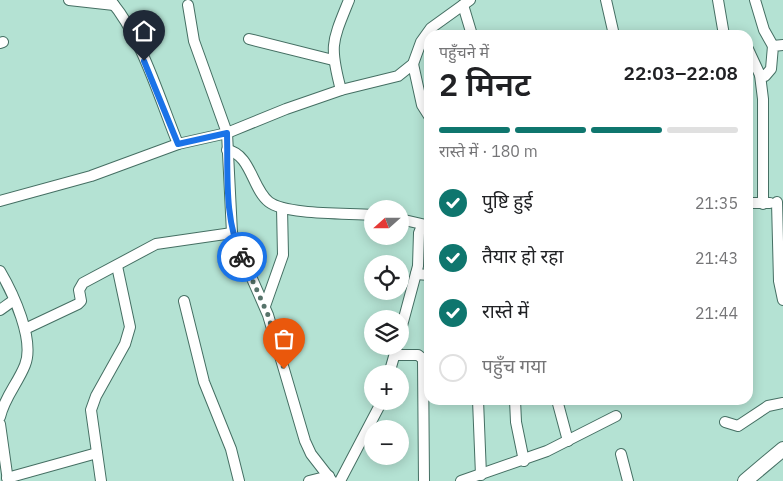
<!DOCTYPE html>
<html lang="hi">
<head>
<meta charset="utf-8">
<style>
  :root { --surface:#fff; --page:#f2f2f2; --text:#202124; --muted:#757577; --line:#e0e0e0; --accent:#0f766e }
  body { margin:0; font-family:"IBM Plex Sans","Noto Sans Devanagari",sans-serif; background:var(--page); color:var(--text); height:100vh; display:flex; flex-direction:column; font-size:19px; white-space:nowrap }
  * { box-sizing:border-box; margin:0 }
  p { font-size:16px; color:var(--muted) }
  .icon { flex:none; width:28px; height:28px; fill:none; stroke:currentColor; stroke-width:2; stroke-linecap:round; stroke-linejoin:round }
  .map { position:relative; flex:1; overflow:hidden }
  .drawer { position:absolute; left:424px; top:30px; width:329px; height:375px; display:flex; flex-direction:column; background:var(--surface); border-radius:15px; box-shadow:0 2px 12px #0003 }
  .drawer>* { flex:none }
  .needle { width:32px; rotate:249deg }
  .buttons { position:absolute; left:364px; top:200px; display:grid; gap:10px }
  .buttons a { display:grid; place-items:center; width:45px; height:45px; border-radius:50%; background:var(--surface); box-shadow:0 2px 12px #0003; font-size:25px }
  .pin { position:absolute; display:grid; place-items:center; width:42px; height:42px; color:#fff; margin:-51px -21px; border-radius:50% 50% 50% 0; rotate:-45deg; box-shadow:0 0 5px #0007 }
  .pin .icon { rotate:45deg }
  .courier { position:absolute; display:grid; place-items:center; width:50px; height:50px; margin:-25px; border:4px solid #1a73e8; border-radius:50%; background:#fff; color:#222; box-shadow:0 1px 6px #0007 }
  .summary em { font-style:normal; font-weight:600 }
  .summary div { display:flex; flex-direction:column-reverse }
  .summary { display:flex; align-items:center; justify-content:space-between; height:85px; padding:0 15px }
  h1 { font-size:32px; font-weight:600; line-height:38px }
  .bar { display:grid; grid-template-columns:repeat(4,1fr); gap:8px 5px; align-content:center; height:60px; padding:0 15px }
  .bar i { height:6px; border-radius:4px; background:var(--line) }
  .bar .selected { background:var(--accent) }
  .bar p { grid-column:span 4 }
  ol { padding:0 15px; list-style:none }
  li { display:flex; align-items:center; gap:15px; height:55px }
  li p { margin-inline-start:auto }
  li .icon { padding:5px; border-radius:50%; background:var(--accent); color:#fff; stroke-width:4 }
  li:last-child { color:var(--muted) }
  li i { width:28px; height:28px; border:2px solid var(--line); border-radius:50% }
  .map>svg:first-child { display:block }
</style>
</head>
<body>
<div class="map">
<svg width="783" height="481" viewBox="0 0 783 481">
  <rect width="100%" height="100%" fill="#b4e2d3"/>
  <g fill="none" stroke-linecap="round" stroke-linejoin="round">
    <g stroke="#456f63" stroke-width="12">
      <g id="minor">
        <path d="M69 0 114 5"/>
        <path d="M110 0C141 35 160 100 178 144L227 133 286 109 341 90 398 76 413 64 421 42 431 28 470 0"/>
        <path d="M606 0 614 35"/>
        <path d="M718 0 724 35"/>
        <path d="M755 0 764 30 773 46"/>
        <path d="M188 5 194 41 227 133 232 233 268 315 305 441 311 454 332 481"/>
        <path d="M463 5 472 35"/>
        <path d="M249 39 333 60"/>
        <path d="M0 43 3 42"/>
        <path d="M748 49 760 75 765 76 771 69 773 46 783 45"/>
        <path d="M413 64 422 105 429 116"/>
        <path d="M760 75 763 99V204"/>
        <path d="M341 90C329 45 332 42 349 0"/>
        <path d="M227 150C251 154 252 189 269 202 286 215 349 213 372 215"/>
        <path d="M0 201 91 176 178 144"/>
        <path d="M777 202 779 281 783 300"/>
        <path d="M748 203H770"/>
        <path d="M400 219 426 225"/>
        <path d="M0 271C13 293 35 340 25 365 18 383 4 398 0 417"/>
        <path d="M416 274 429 275"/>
        <path d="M184 301 204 382 231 449 239 481"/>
        <path d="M265 306 283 255 282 208"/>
        <path d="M0 310 14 300"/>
        <path d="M25 329 78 304 81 301 79 290 83 283 156 244 232 233"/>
        <path d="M400 333 418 266 419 233 421 228 429 225"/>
        <path d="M395 355H418L423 359 424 481"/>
        <path d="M389 374 397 346"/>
        <path d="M478 400 481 475"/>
        <path d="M515 400 516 422 524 461"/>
        <path d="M557 400 568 441"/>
        <path d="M725 422 738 426 768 406 783 403"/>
        <path d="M0 424 8 481"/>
        <path d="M621 454 628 481"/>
        <path d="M7 478 97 453"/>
        <path d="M101 481 91 410 96 396 125 344 130 327 117 266"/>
        <path d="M309 481 329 476"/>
        <path d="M340 481 382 401"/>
        <path d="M461 481 547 451 616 416"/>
      </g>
    </g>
    <g stroke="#456f63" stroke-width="16">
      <path id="major" d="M745 481 783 449"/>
    </g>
    <use href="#minor" stroke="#fff" stroke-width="10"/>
    <use href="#major" stroke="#fff" stroke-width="14"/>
  </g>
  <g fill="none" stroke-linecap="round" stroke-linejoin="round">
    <path stroke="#56736a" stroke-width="5" stroke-dasharray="0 9" d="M242 257 268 315 284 369"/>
    <path stroke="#1a73e8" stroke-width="6" d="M144 61 178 144 227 133C228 174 224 220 242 257"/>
  </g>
</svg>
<div class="buttons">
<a><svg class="needle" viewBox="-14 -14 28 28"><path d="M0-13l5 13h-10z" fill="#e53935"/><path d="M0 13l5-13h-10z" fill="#757577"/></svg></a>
<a><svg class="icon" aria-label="locate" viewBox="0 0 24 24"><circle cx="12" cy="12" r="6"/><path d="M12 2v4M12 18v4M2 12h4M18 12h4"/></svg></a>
<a><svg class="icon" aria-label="layers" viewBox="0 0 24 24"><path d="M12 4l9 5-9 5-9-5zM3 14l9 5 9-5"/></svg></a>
<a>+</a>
<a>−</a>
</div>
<div class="pin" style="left:284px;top:369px;background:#ea580c"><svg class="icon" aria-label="bag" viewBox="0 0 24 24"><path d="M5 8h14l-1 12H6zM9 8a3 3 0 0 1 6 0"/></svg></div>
<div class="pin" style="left:144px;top:61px;background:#1f2937"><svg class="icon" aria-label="home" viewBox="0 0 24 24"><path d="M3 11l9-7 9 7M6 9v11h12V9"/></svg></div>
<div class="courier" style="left:242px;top:257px"><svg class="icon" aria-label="bike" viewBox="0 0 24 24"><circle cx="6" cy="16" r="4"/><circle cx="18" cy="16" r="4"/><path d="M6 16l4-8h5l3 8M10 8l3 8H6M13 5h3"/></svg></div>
<section class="drawer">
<div class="summary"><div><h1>2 मिनट</h1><p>पहुँचने में</p></div><em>22:03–22:08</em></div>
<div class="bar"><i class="selected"></i><i class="selected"></i><i class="selected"></i><i></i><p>रास्ते में · 180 m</p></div>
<ol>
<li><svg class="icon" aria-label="check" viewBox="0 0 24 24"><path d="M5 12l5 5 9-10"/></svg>पुष्टि हुई<p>21:35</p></li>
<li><svg class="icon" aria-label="check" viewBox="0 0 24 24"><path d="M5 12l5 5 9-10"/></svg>तैयार हो रहा<p>21:43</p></li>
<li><svg class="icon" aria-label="check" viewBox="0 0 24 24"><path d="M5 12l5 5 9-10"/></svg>रास्ते में<p>21:44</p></li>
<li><i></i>पहुँच गया</li>
</ol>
</section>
</div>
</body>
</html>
